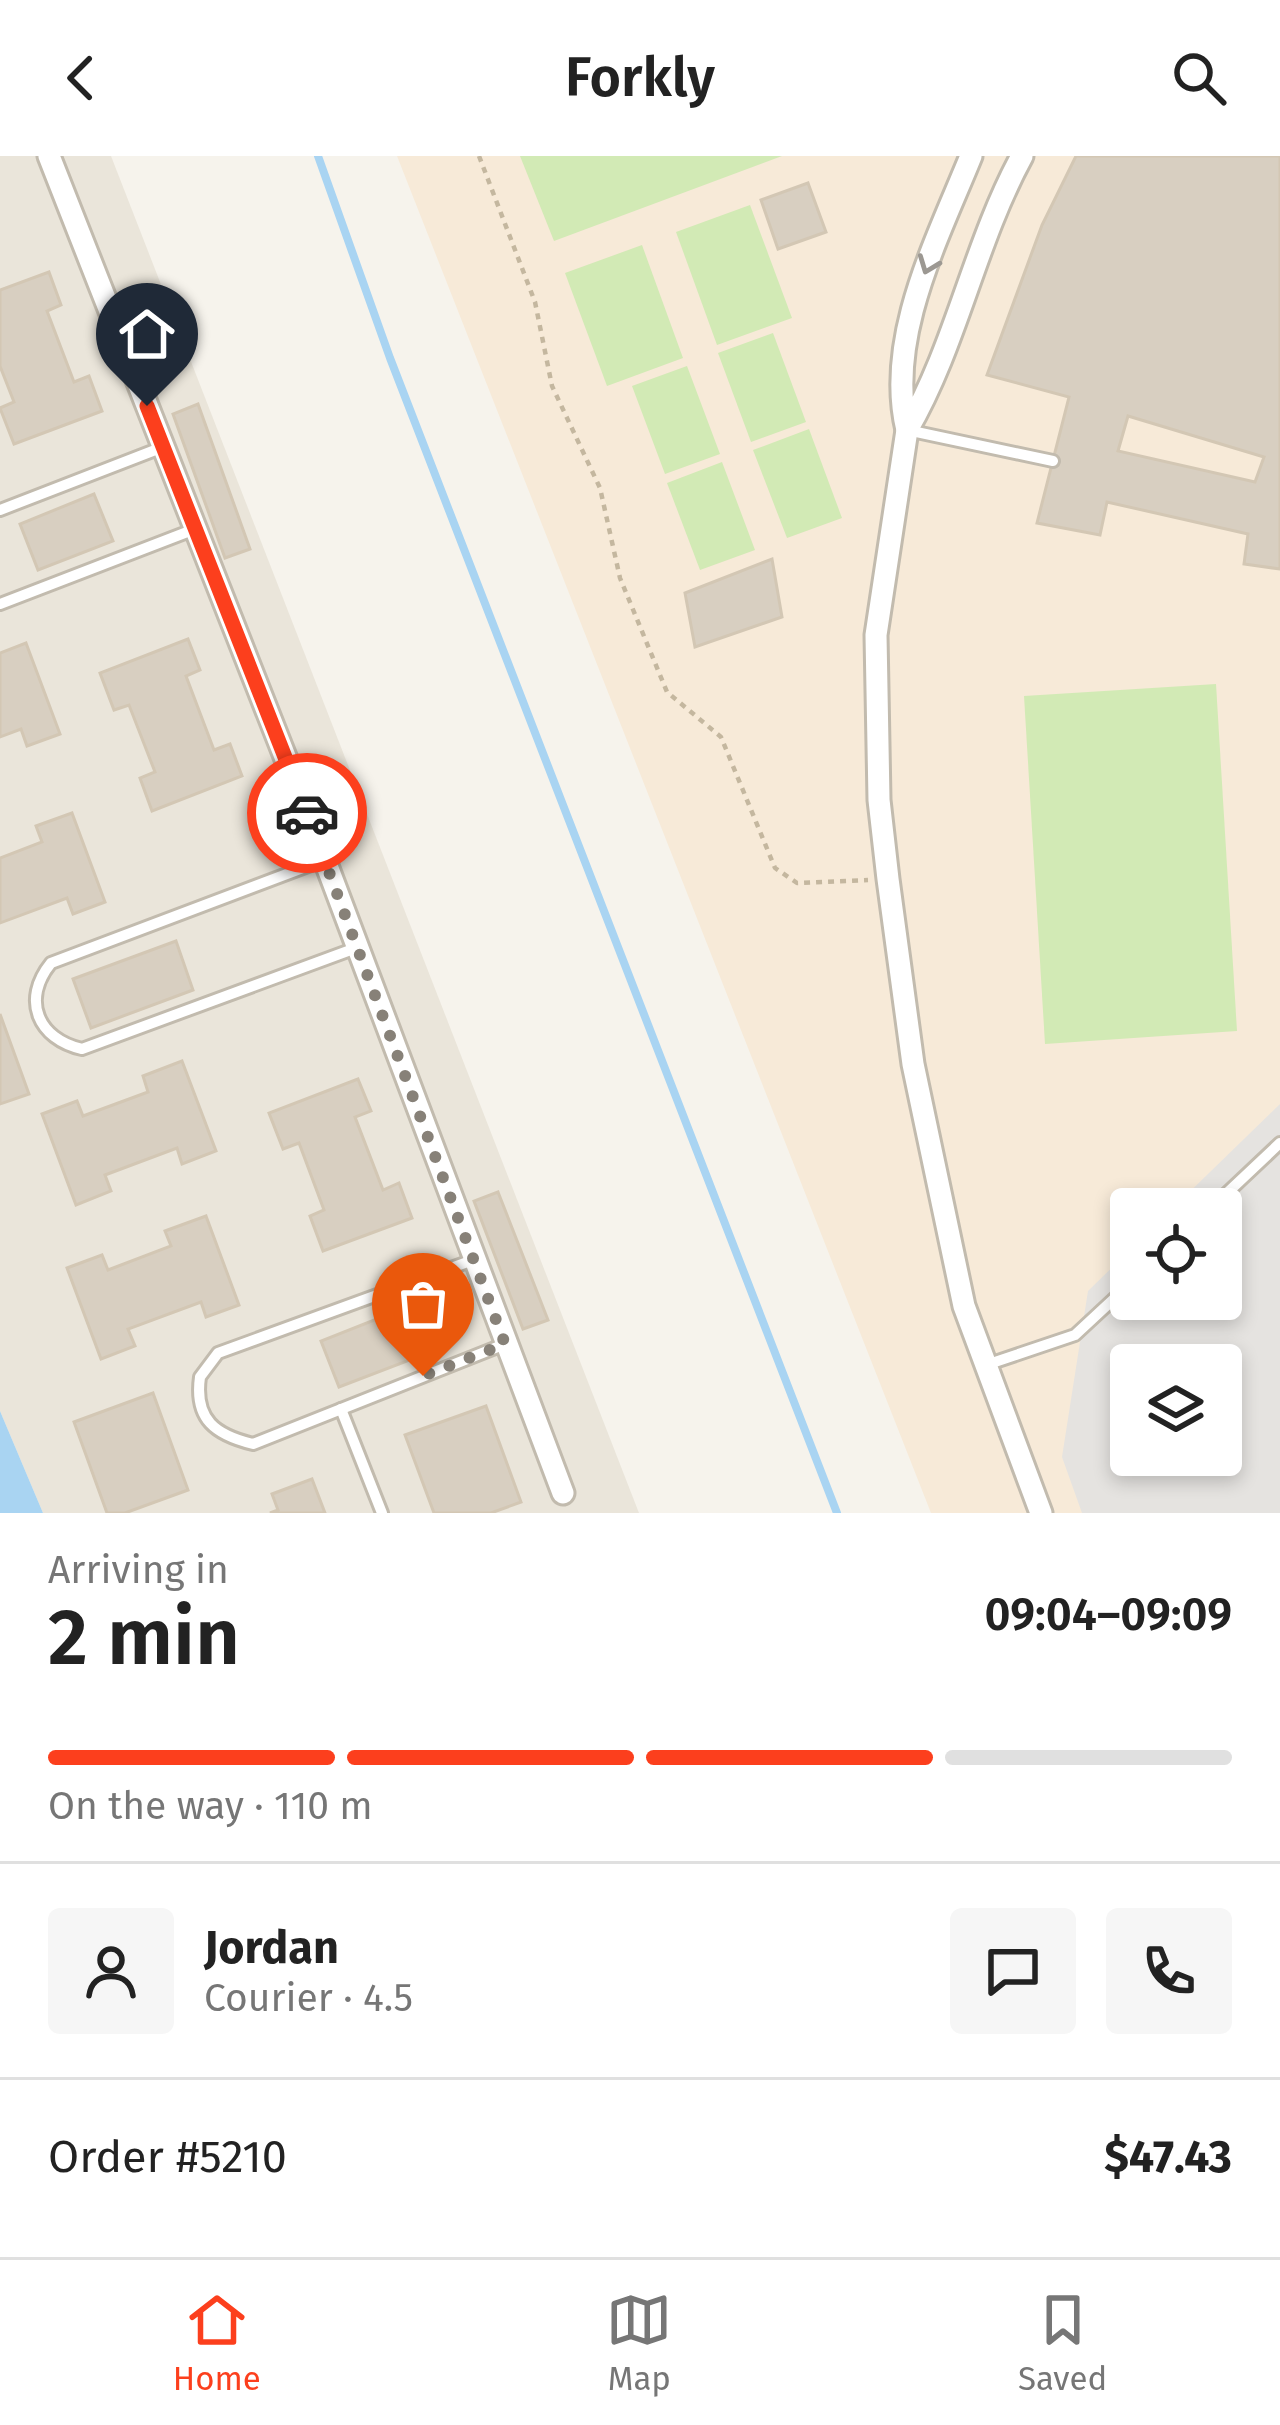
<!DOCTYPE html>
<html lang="en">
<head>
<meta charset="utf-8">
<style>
  :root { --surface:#fff; --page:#f6f6f6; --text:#222; --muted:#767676; --line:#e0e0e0; --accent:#fc3f1d }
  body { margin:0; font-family:"Fira Sans",sans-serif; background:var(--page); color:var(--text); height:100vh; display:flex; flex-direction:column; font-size:45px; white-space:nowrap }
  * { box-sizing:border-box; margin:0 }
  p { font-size:39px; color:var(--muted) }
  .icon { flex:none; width:66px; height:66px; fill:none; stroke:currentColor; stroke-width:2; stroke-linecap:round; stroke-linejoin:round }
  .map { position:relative; height:1357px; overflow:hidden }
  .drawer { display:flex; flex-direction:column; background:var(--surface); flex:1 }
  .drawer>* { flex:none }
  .tools { position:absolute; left:1110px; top:1032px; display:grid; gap:24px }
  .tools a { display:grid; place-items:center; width:132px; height:132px; border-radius:12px; background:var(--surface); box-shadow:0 6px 18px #0003; font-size:60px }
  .pin { position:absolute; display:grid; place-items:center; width:102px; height:102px; color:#fff; margin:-123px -51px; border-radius:50% 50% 50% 0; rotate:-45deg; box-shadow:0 0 12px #0007 }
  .pin .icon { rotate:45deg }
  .courier { position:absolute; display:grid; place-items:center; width:120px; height:120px; margin:-60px; border:9px solid #fc3f1d; border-radius:50%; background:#fff; color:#222; box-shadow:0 3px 15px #0007 }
  .overview em { font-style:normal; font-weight:600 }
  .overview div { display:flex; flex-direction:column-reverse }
  .overview { display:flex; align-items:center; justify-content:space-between; height:204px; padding:0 48px }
  h1 { font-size:78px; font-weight:600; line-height:90px }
  .bar { display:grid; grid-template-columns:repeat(4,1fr); gap:18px 12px; align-content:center; height:144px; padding:0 48px }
  .bar i { height:15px; border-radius:9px; background:var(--line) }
  .bar .selected { background:var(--accent) }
  .bar p { grid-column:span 4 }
  .line { display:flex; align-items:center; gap:30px; padding:0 48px; border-top:3px solid var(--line) }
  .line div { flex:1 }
  .round { display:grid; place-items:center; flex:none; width:126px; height:126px; border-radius:12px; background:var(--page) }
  header { display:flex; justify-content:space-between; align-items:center; height:156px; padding:0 48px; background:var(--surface); font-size:54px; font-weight:600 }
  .tabs { display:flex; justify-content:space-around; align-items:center; height:168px; border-top:3px solid var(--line); background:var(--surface); font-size:33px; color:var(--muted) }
  .tabs a { display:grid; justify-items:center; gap:6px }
  .tabs .selected { color:var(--accent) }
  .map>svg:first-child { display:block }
</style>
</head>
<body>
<header><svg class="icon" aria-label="back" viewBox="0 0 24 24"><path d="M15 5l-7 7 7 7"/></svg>Forkly<svg class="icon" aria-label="search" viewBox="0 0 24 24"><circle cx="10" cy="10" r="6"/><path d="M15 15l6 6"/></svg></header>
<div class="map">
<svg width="1280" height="1357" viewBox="0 0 1280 1357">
  <rect width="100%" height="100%" fill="#f6f3ec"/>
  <path fill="#eae5da" d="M0 0H111L639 1357H43L0 1255Z"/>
  <path fill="#f7ead8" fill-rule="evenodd" d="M397 0H1280V1357H931ZM1131 1053H1221V1143H1131ZM1131 1209H1221V1299H1131Z"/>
  <g fill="#d2eab5">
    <path d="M520 0H782L554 85Z"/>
    <path d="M750 49 792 162 717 189 676 76Z"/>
    <path d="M642 89 683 202 607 230 565 117Z"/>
    <path d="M773 177 806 266 751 286 718 197Z"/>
    <path d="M687 210 720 298 665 318 632 230Z"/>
    <path d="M809 273 842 362 787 382 753 294Z"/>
    <path d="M722 306 755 394 700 414 667 327Z"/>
    <path d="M1216 528 1237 875 1045 888 1024 540Z"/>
  </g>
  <path fill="#e5e3e0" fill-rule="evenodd" d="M1280 948V1357H1082L1062 1301 1088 1135 1131 1093V1143H1221V1053H1172ZM1131 1209H1221V1299H1131Z"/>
  <path fill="#a9d4f2" d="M0 1255 43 1357H0Z"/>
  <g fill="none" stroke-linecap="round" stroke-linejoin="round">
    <path stroke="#a9d4f2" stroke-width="8" d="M318 0 390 202 837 1357"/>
  </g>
  <g fill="#d8cfc1" stroke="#d3c7b4" stroke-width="3" fill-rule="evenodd">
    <path d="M1076 0H1280V413L1244 408 1248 378 1107 346 1100 379 1037 367 1069 241 987 219 1042 69ZM1128 260 1264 301 1255 326 1118 295Z"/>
    <path d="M808 27 826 76 778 93 761 44Z"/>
    <path d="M49 116 61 149 47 155 74 226 89 220 102 255 14 288 0 252 14 246 0 210V134Z"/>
    <path d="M198 248 250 393 225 402 173 258Z"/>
    <path d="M94 338 113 385 38 414 20 368Z"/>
    <path d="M772 403 782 461 695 491 685 437Z"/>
    <path d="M188 483 200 514 186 520 214 594 230 588 242 620 152 655 140 622 155 616 129 549 114 554 100 517Z"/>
    <path d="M26 487 60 578 27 590 21 573 0 581V497Z"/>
    <path d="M72 657 105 746 73 758 67 742 0 767V702L42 686 36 670Z"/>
    <path d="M176 785 193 834 91 872 73 823Z"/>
    <path d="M0 858 29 938 0 948Z"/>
    <path d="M182 905 216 995 182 1008 177 992 105 1019 111 1035 76 1049 42 958 77 945 83 960 148 936 143 920Z"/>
    <path d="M358 923 371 955 355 961 383 1034 399 1027 412 1062 323 1095 310 1060 324 1054 299 987 283 993 269 957Z"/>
    <path d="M498 1036 548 1164 523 1173 474 1045Z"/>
    <path d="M206 1060 239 1149 206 1161 201 1146 128 1173 135 1190 101 1203 67 1112 102 1099 108 1114 171 1090 165 1075Z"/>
    <path d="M397 1155 415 1202 339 1231 321 1185Z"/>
    <path d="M153 1237 188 1334 125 1357H107L74 1266Z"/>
    <path d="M486 1250 521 1346 491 1357H434L405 1279Z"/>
    <path d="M312 1323 325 1357H270L278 1354 272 1338Z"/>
  </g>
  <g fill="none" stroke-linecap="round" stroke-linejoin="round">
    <g stroke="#c2bbae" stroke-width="16">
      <g id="service">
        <path d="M907 274 1053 305"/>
        <path d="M0 354 163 291"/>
        <path d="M0 448 195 373"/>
        <path d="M324 704 51 807C21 844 38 883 82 893L356 792"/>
        <path d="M1210 1053 1280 987"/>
        <path d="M473 1104 218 1197 200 1221C194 1264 216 1279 253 1288L505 1188"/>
        <path d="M986 1209 1075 1179 1131 1127"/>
        <path d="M341 1253 382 1357"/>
      </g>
    </g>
    <g stroke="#c2bbae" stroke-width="27">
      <g id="minor">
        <path d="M49 0 306 654 563 1337"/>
        <path d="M971 0C937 84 885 183 907 274 957 188 974 88 1022 0"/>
        <path d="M907 274 876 479 879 644 888 723 913 908 964 1150 1041 1357"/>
      </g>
    </g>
    <path stroke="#c4b79f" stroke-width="4.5" stroke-dasharray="6 6" stroke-linecap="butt" d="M479 0 535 146 552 230 600 332 620 422 667 536 721 581 775 712 797 727 868 724"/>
    <use href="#service" stroke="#fff" stroke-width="10"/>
    <use href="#minor" stroke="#fff" stroke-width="21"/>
  </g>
  <defs><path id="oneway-chevron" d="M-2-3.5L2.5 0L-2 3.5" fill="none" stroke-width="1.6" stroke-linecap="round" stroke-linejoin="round" transform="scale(3)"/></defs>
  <use stroke="#9c9892" href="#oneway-chevron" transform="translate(928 109) rotate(111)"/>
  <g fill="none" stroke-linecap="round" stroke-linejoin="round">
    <path stroke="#878178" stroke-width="12" stroke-dasharray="0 21.6" d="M307 657 505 1188 423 1220"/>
    <path stroke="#fc3f1d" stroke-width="15" d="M147 250 307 657"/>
  </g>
</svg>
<div class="tools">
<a><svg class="icon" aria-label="locate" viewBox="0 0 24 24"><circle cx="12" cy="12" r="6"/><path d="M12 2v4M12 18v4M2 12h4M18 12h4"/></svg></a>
<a><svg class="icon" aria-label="layers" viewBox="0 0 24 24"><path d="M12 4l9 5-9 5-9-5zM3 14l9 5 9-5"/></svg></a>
</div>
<div class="pin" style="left:423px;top:1220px;background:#ea580c"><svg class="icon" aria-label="bag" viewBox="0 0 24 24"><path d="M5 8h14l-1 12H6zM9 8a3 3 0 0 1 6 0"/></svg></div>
<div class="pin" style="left:147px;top:250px;background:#1f2937"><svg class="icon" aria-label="home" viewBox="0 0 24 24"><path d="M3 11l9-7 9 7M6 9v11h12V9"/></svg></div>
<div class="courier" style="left:307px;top:657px"><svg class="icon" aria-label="car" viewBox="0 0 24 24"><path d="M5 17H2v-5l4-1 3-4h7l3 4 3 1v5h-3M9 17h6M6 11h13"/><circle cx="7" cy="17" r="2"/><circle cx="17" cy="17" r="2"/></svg></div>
</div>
<section class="drawer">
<div class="overview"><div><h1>2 min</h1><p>Arriving in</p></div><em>09:04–09:09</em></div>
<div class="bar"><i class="selected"></i><i class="selected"></i><i class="selected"></i><i></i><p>On the way · 110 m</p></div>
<div class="line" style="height:216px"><a class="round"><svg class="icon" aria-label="person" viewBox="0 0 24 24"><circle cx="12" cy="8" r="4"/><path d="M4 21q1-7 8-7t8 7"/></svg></a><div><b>Jordan</b><p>Courier · 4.5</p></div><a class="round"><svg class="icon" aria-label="chat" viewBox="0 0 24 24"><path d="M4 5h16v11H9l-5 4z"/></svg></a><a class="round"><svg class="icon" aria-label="phone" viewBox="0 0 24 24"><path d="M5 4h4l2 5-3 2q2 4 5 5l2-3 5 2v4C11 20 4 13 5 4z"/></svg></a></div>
<div class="line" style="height:156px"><div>Order #5210</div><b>$47.43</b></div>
</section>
<nav class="tabs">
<a class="selected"><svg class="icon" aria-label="home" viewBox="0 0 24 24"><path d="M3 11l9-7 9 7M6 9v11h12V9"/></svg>Home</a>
<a><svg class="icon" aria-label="map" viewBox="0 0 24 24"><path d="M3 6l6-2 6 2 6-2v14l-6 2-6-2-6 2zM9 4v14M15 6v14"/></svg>Map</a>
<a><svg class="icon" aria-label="saved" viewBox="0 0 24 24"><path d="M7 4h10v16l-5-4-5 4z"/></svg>Saved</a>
</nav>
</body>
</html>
